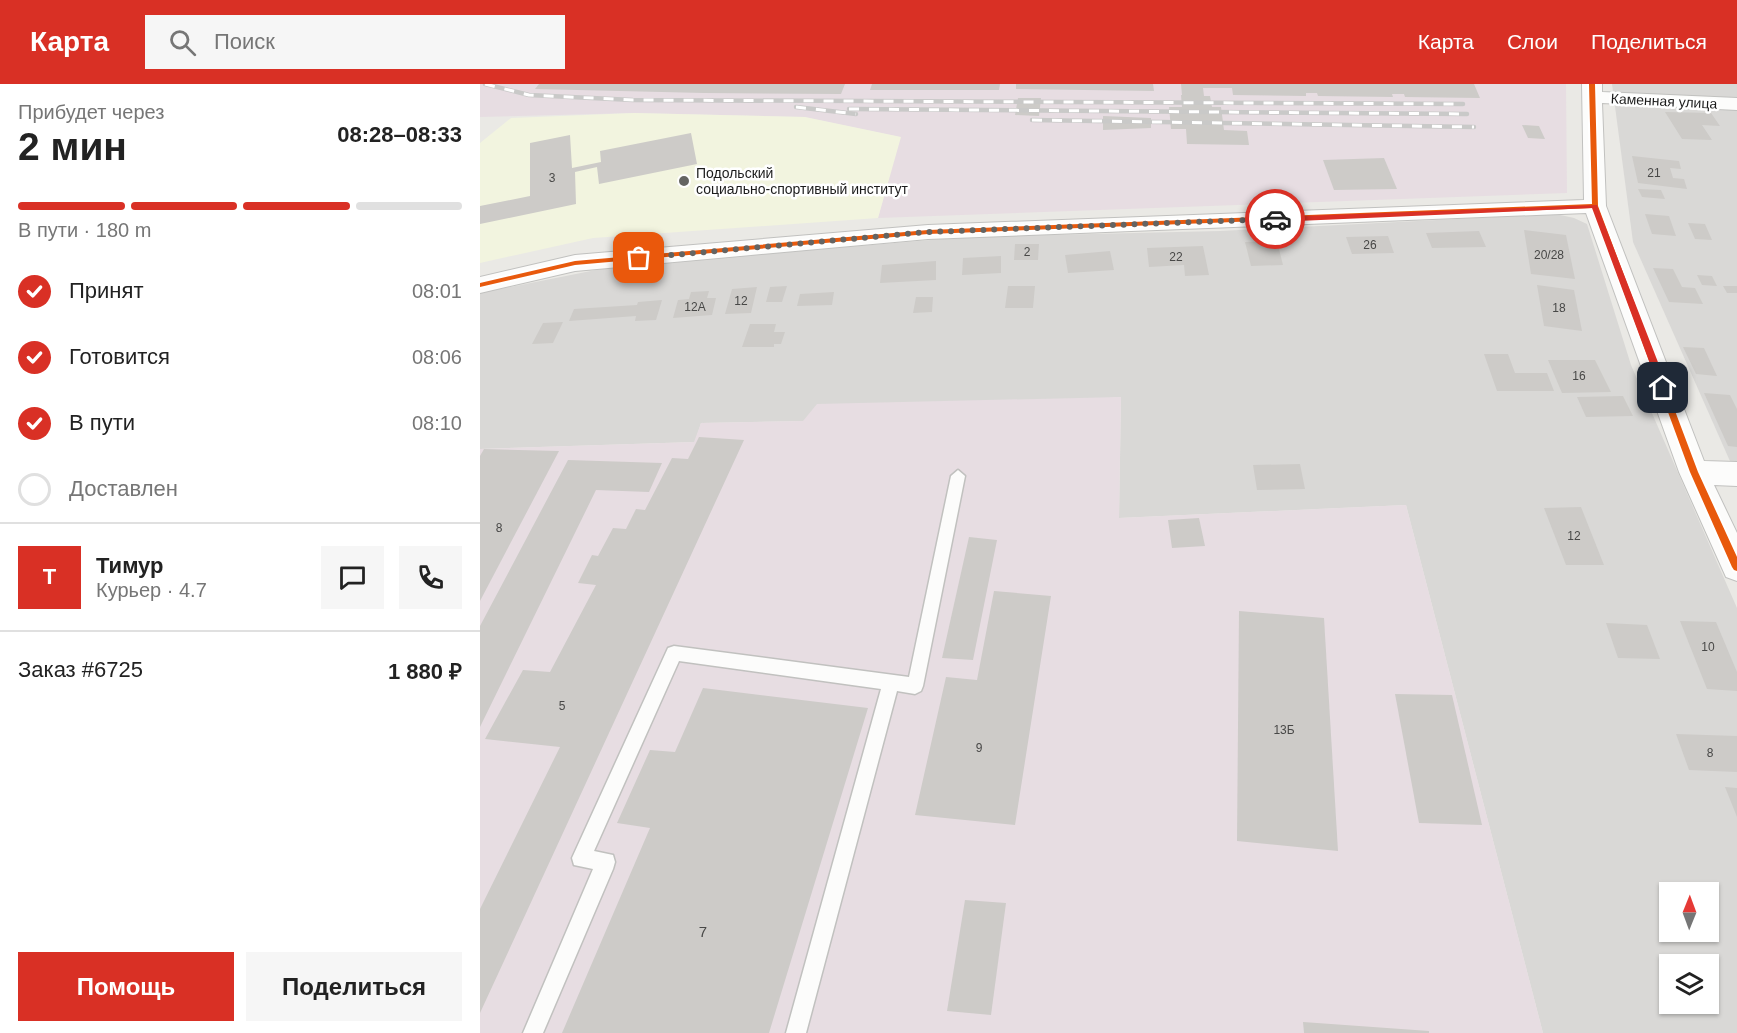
<!DOCTYPE html>
<html lang="ru">
<head>
<meta charset="utf-8">
<style>
  :root { --surface:#fff; --page:#f6f6f6; --text:#222; --muted:#767676; --line:#e0e0e0; --accent:#d93025 }
  body { margin:0; font-family:Helvetica,sans-serif; background:var(--page); color:var(--text); height:100vh; display:flex; flex-direction:column; font-size:22px; white-space:nowrap }
  * { box-sizing:border-box; margin:0 }
  p { font-size:20px; color:var(--muted) }
  .icon { flex:none; width:33px; height:33px; fill:none; stroke:currentColor; stroke-width:2; stroke-linecap:round; stroke-linejoin:round }
  .map { position:relative; flex:1; overflow:hidden }
  .sheet { display:flex; flex-direction:column; background:var(--surface); width:480px }
  .sheet>* { flex:none }
  .needle { width:39px; rotate:1deg }
  .buttons { position:absolute; left:1179px; top:798px; display:grid; gap:12px }
  .buttons a { display:grid; place-items:center; width:60px; height:60px; border-radius:0px; background:var(--surface); box-shadow:0 2px 4px #0004; font-size:30px }
  .pin { position:absolute; display:grid; place-items:center; width:51px; height:51px; color:#fff; margin:-26px; border-radius:12px; box-shadow:0 3px 9px #0006 }
  .courier { position:absolute; display:grid; place-items:center; width:60px; height:60px; margin:-30px; border:4px solid #d93025; border-radius:50%; background:#fff; color:#222; box-shadow:0 2px 8px #0007 }
  .headline em { font-style:normal; font-weight:700 }
  .headline div { display:flex; flex-direction:column-reverse }
  .headline { display:flex; align-items:center; justify-content:space-between; height:102px; padding:0 18px }
  h1 { font-size:39px; font-weight:700; line-height:45px }
  .bar { display:grid; grid-template-columns:repeat(4,1fr); gap:9px 6px; align-content:center; height:72px; padding:0 18px }
  .bar i { height:8px; border-radius:4px; background:var(--line) }
  .bar .current { background:var(--accent) }
  .bar p { grid-column:span 4 }
  .line { display:flex; align-items:center; gap:15px; padding:0 18px; border-top:2px solid var(--line) }
  .line div { flex:1 }
  .round { display:grid; place-items:center; flex:none; width:63px; height:63px; border-radius:0px; background:var(--page) }
  ol { padding:0 18px; list-style:none }
  li { display:flex; align-items:center; gap:18px; height:66px }
  li p { margin-inline-start:auto }
  li .icon { padding:6px; border-radius:50%; background:var(--accent); color:#fff; stroke-width:4 }
  li:last-child { color:var(--muted) }
  li i { width:33px; height:33px; border:3px solid var(--line); border-radius:50% }
  .button { display:flex; gap:12px; margin-top:auto; padding:12px 18px }
  .button a { flex:1; height:69px; border-radius:0px; background:var(--accent); color:#fff; font-size:24px; font-weight:700; line-height:69px; text-align:center }
  .button a+a { background:var(--page); color:var(--text) }
  header { display:flex; align-items:center; gap:36px; box-sizing:border-box; height:84px; padding:0 30px; background:var(--accent); color:#fff }
  header strong { font-size:28px }
  nav { display:flex; gap:33px; margin-inline-start:auto; font-size:21px }
  .search { width:420px; height:54px; background:var(--page); display:flex; align-items:center; gap:15px; box-sizing:border-box; padding:0 21px; border-radius:0px; color:var(--muted); font-size:22px }
  main { display:flex; flex:1; min-height:0 }
  .map>svg:first-child { display:block }
</style>
</head>
<body>
<header>
<strong>Карта</strong>
<div class="search"><svg class="icon" aria-label="search" viewBox="0 0 24 24"><circle cx="10" cy="10" r="6"/><path d="M15 15l6 6"/></svg>Поиск</div>
<nav><a>Карта</a><a>Слои</a><a>Поделиться</a></nav>
</header>
<main>
<section class="sheet">
<div class="headline"><div><h1>2 мин</h1><p>Прибудет через</p></div><em>08:28–08:33</em></div>
<div class="bar"><i class="current"></i><i class="current"></i><i class="current"></i><i></i><p>В пути · 180 m</p></div>
<ol>
<li><svg class="icon" aria-label="check" viewBox="0 0 24 24"><path d="M5 12l5 5 9-10"/></svg>Принят<p>08:01</p></li>
<li><svg class="icon" aria-label="check" viewBox="0 0 24 24"><path d="M5 12l5 5 9-10"/></svg>Готовится<p>08:06</p></li>
<li><svg class="icon" aria-label="check" viewBox="0 0 24 24"><path d="M5 12l5 5 9-10"/></svg>В пути<p>08:10</p></li>
<li><i></i>Доставлен</li>
</ol>
<div class="line" style="height:108px"><b class="round" style="background:var(--accent);color:#fff">Т</b><div><b>Тимур</b><p>Курьер · 4.7</p></div><a class="round"><svg class="icon" aria-label="chat" viewBox="0 0 24 24"><path d="M4 5h16v11H9l-5 4z"/></svg></a><a class="round"><svg class="icon" aria-label="phone" viewBox="0 0 24 24"><path d="M5 4h4l2 5-3 2q2 4 5 5l2-3 5 2v4C11 20 4 13 5 4z"/></svg></a></div>
<div class="line" style="height:78px"><div>Заказ #6725</div><b>1 880 ₽</b></div>
<div class="button"><a>Помощь</a><a>Поделиться</a></div>
</section>
<div class="map">
<svg width="1257" height="949" viewBox="0 0 1257 949">
  <rect width="100%" height="100%" fill="#eae9e5"/>
  <g fill="#d9d8d6" fill-rule="evenodd">
    <path d="M1132 0H1257V393L1153 158Z"/>
    <path d="M1076 130 1094 134 1107 140 1151 281 1257 524V949H1063L926 421 639 434 641 313 323 337 221 339 215 358 0 365V209L131 183 486 153 740 147ZM1190 808H1228V848H1190ZM1190 880H1228V920H1190Z"/>
  </g>
  <g fill="#e7dde2">
    <path d="M0 0H1086L1087 109 398 134 420 53 324 33 154 29 0 33Z"/>
    <path d="M641 313 639 434 926 421 1063 949H0V365L214 358 221 339 323 337 337 320Z"/>
  </g>
  <path fill="#f2f4df" d="M154 29 325 33 421 53 398 134 113 154 0 179V59L31 34Z"/>
  <g fill="#cdcbc8">
    <path d="M59 0H365L361 10 224 9 55 5Z"/>
    <path d="M392 0H520L519 6H390Z"/>
    <path d="M536 0H673L674 7 536 5Z"/>
    <path d="M701 0H994L1000 14 925 13 924 10H912L913 13 838 12 837 9H826V12L753 11 752 4H723L724 12H730L732 23H741L744 46 767 47 769 61 707 60 706 45H691L689 23H702L701 11H720H702Z"/>
    <path d="M538 14H561L559 32 535 31Z"/>
    <path d="M1185 28 1231 29 1240 42 1222 41 1232 56 1202 55Z"/>
    <path d="M623 32 671 34V44L623 46Z"/>
    <path d="M1042 41 1059 42 1065 55 1048 54Z"/>
    <path d="M211 49 217 80 119 100 117 83 95 88 96 120 0 140V122L50 112V59L90 51 92 84 121 78 120 67Z"/>
    <path d="M1152 72 1199 77 1201 85 1190 84 1193 94 1204 95 1207 105 1158 99Z"/>
    <path d="M904 74 917 105 854 106 843 76Z"/>
    <path d="M1158 105 1181 106 1185 115 1162 113Z"/>
    <path d="M1165 130 1189 132 1196 152 1172 150Z"/>
    <path d="M1208 139 1225 140 1232 156 1215 155Z"/>
    <path d="M1044 146 1086 151 1095 195 1051 190Z"/>
    <path d="M999 147 1006 163 952 164 946 149Z"/>
    <path d="M908 152 914 169 872 170 866 153Z"/>
    <path d="M797 157 803 181 771 182 765 158Z"/>
    <path d="M535 160H559L558 176H534Z"/>
    <path d="M723 162 729 191 705 192 704 181 669 183 667 164Z"/>
    <path d="M630 167 634 186 588 189 585 171Z"/>
    <path d="M521 172V189L482 191 483 174Z"/>
    <path d="M456 177V196L400 199 402 181Z"/>
    <path d="M1173 184 1193 185 1202 203 1215 204 1223 220 1189 218Z"/>
    <path d="M1217 191 1232 192 1237 202 1222 201Z"/>
    <path d="M1057 201 1094 206 1102 247 1064 242Z"/>
    <path d="M307 202 302 218H286L290 203Z"/>
    <path d="M528 202H555L553 224H525Z"/>
    <path d="M1243 202H1257V209H1247Z"/>
    <path d="M277 203 271 229 245 230 252 205Z"/>
    <path d="M229 207 227 214H236L232 231 193 234 198 216 209 215 211 208Z"/>
    <path d="M354 208 352 221 317 222 320 210Z"/>
    <path d="M436 213H453L452 228 433 229Z"/>
    <path d="M182 216 176 236 155 237 156 232 89 237 94 225 157 221 158 218Z"/>
    <path d="M83 238 73 259 52 260 63 239Z"/>
    <path d="M270 240H296L294 248H305L301 260H294V263H262Z"/>
    <path d="M1203 263 1224 264 1237 292 1216 290Z"/>
    <path d="M1004 270H1028L1035 289H1067L1074 307H1017Z"/>
    <path d="M1068 276H1115L1131 308 1082 309Z"/>
    <path d="M1224 309 1250 311 1257 325V363L1248 362Z"/>
    <path d="M1143 312 1153 332 1106 333 1097 313Z"/>
    <path d="M219 353 264 356 0 929V825L80 663 5 655 43 586 70 588 116 501 98 499 112 471 118 472 133 444 146 445 156 425 165 426 192 374 208 375Z"/>
    <path d="M4 365 79 367 0 517V372Z"/>
    <path d="M88 376 182 379 169 408 116 406 0 643V542Z"/>
    <path d="M820 380 825 405 777 406 773 381Z"/>
    <path d="M1101 423 1124 481H1086L1064 424Z"/>
    <path d="M719 434 725 462 692 464 688 436Z"/>
    <path d="M489 453 517 456 493 576 462 574Z"/>
    <path d="M514 507 571 512 535 741 435 731 466 593 497 596Z"/>
    <path d="M759 527 844 534 858 767 757 757Z"/>
    <path d="M1200 537 1236 538 1257 588V607L1227 605Z"/>
    <path d="M1126 539 1167 541 1180 575 1138 574Z"/>
    <path d="M223 604 388 624 289 949H82L170 744 137 739 170 666 195 668Z"/>
    <path d="M915 610 972 611 1002 741 939 739Z"/>
    <path d="M1196 650 1257 652V688L1209 686Z"/>
    <path d="M1245 703 1257 704V733Z"/>
    <path d="M485 816 526 819 511 931 467 927Z"/>
    <path d="M823 938 949 947V949H824Z"/>
  </g>
  <g fill="none" stroke-linecap="round" stroke-linejoin="round">
    <g stroke="#c1c1bf" stroke-width="3">
      <path id="lane" d="M478 386 485 392 443 602 441 607 435 610 417 607 326 949H306L401 605 199 577 114 767 133 771 135 778 133 785 63 949H43L113 785 94 781 92 774 188 564 194 562 429 593 471 392Z"/>
    </g>
    <g stroke="#c1c1bf" stroke-width="2">
      <path id="street" d="M1102 0H1122V8L1257 14V26L1122 19 1126 122 1224 377 1257 378V402L1234 401 1257 449V497L1246 493 1199 388 1106 129 448 155 95 187 0 209V193L95 171 448 141 1104 116Z"/>
    </g>
    <use href="#lane" fill="#fcfcfb" fill-rule="evenodd"/>
    <use href="#street" fill="#fcfcfb" fill-rule="evenodd"/>
    <g stroke="#c9c9c8" stroke-width="4.5">
      <g id="rail">
        <path d="M5 0 49 11 153 16 983 20"/>
        <path d="M316 23 376 30"/>
        <path d="M369 25 987 30"/>
        <path d="M552 36 994 43"/>
      </g>
    </g>
    <use href="#rail" stroke="#fff" stroke-width="3" stroke-dasharray="10" stroke-linecap="butt"/>
    <g stroke="#fff" stroke-width="4">
      <path id="cycleway" d="M1109 0H1115L1118 122 1218 388 1257 473V487L1254 486 1252 483 1210 388 1113 124 448 150 95 181 0 203V199L95 177 448 146 1112 120Z"/>
    </g>
    <use href="#cycleway" fill="#e8590c" fill-rule="evenodd"/>
  </g>
  <path fill="#d93025" d="M1117 121 1188 304 1186 306 1179 304 1112 124 795 138 792 135 795 133Z"/>
  <g fill="none" stroke-linecap="round" stroke-linejoin="round">
    <path stroke="#646462" stroke-width="6" stroke-dasharray="0 10.8" d="M159 174 448 148 795 135"/>
  </g>
  <circle fill="#646462" stroke="#fff" stroke-width="2" cx="204" cy="97" r="6"/>
  <g text-anchor="middle" dominant-baseline="central" stroke-width="5" stroke-linejoin="round" paint-order="stroke">
    <g font-size="12" fill="#484847">
      <text x="1174" y="89">21</text>
      <text x="72" y="94">3</text>
      <text x="890" y="161">26</text>
      <text x="547" y="168">2</text>
      <text x="1069" y="171">20/28</text>
      <text x="696" y="173">22</text>
      <text x="261" y="217">12</text>
      <text x="215" y="223">12А</text>
      <text x="1079" y="224">18</text>
      <text x="1099" y="292">16</text>
      <text x="19" y="444">8</text>
      <text x="1094" y="452">12</text>
      <text x="1228" y="563">10</text>
      <text x="82" y="622">5</text>
      <text x="804" y="646">13Б</text>
      <text x="499" y="664">9</text>
      <text x="1230" y="669">8</text>
    </g>
    <g font-size="14" fill="#1c1c1c" stroke="#fff">
      <text transform="translate(1184 17) rotate(3)">Каменная улица</text>
    </g>
    <g font-size="14" fill="#1c1c1c" stroke="#fff" text-anchor="start">
      <text x="216" y="89">Подольский<tspan x="216" dy="16">социально-спортивный институт</tspan></text>
    </g>
    <g font-size="15" fill="#484847">
      <text x="223" y="847">7</text>
    </g>
  </g>
</svg>
<div class="buttons">
<a><svg class="needle" viewBox="-14 -14 28 28"><path d="M0-13l5 13h-10z" fill="#e53935"/><path d="M0 13l5-13h-10z" fill="#767676"/></svg></a>
<a><svg class="icon" aria-label="layers" viewBox="0 0 24 24"><path d="M12 4l9 5-9 5-9-5zM3 14l9 5 9-5"/></svg></a>
</div>
<div class="pin" style="left:159px;top:174px;background:#ea580c"><svg class="icon" aria-label="bag" viewBox="0 0 24 24"><path d="M5 8h14l-1 12H6zM9 8a3 3 0 0 1 6 0"/></svg></div>
<div class="pin" style="left:1183px;top:304px;background:#1f2937"><svg class="icon" aria-label="home" viewBox="0 0 24 24"><path d="M3 11l9-7 9 7M6 9v11h12V9"/></svg></div>
<div class="courier" style="left:795px;top:135px"><svg class="icon" aria-label="car" viewBox="0 0 24 24"><path d="M5 17H2v-5l4-1 3-4h7l3 4 3 1v5h-3M9 17h6M6 11h13"/><circle cx="7" cy="17" r="2"/><circle cx="17" cy="17" r="2"/></svg></div>
</div>
</main>
</body>
</html>
